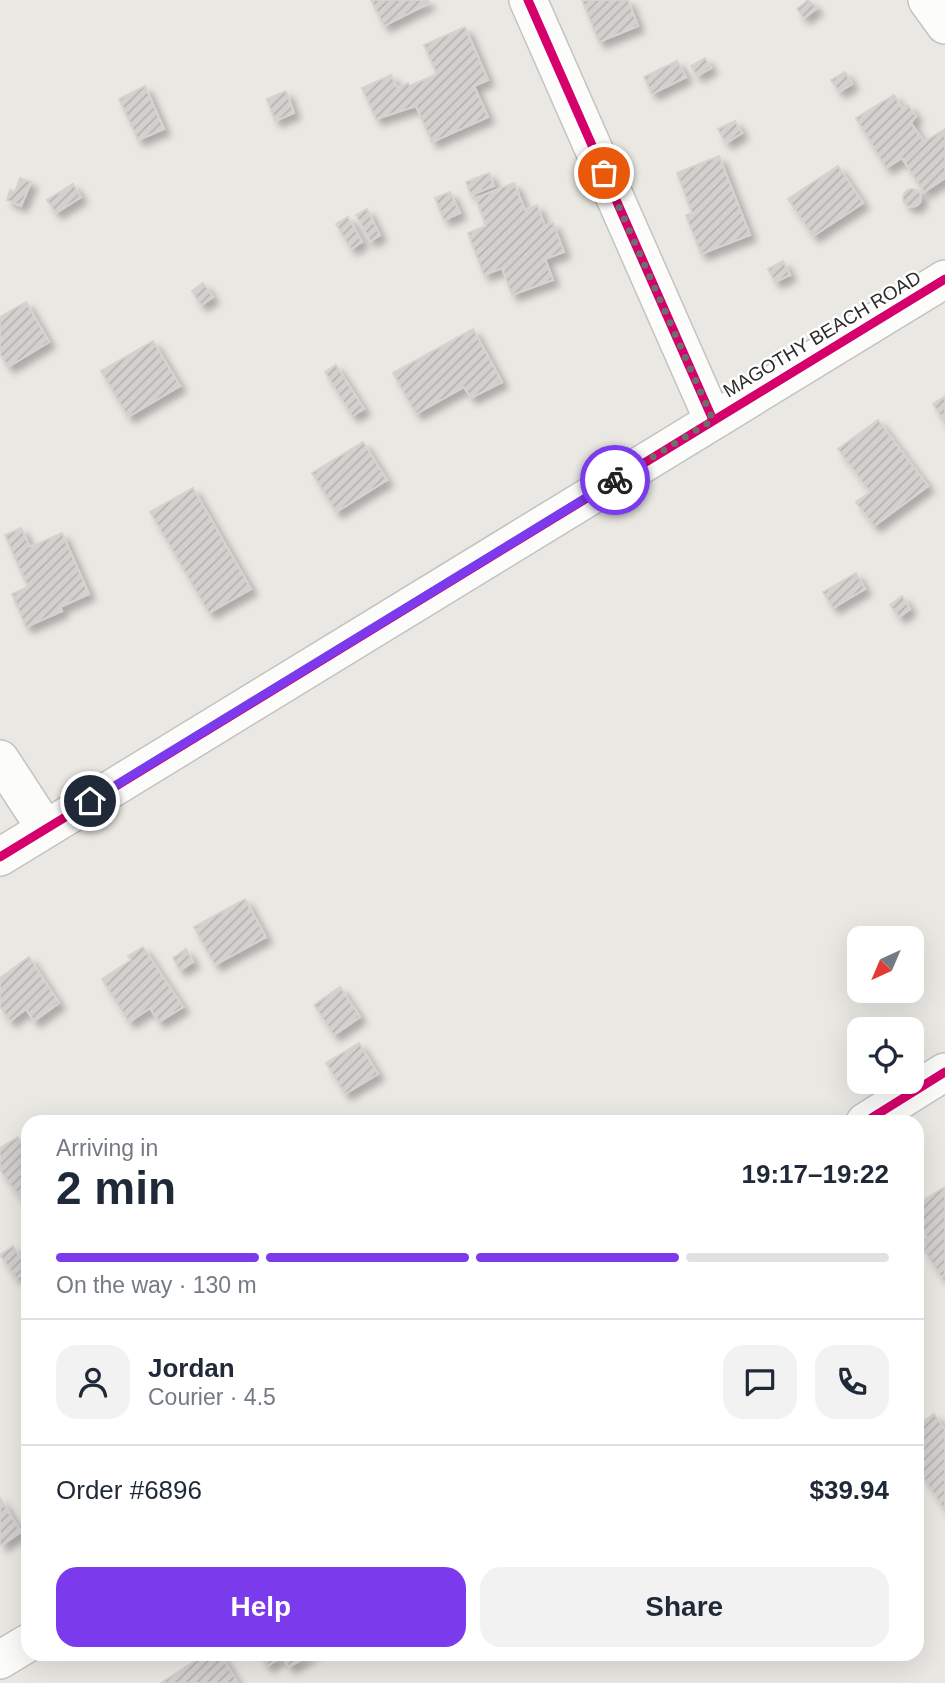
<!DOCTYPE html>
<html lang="en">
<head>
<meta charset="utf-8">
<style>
  :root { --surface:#fff; --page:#f2f2f3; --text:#1f2937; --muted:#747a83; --line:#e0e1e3; --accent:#7c3aed }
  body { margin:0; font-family:Helvetica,sans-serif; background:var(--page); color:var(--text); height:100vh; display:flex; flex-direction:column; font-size:26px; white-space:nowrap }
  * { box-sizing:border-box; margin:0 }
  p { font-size:23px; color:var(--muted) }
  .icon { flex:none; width:38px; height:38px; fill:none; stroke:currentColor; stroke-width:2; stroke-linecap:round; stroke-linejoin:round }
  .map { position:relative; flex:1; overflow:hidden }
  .drawer { position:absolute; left:21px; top:1115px; width:903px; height:546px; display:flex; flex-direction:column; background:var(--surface); border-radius:21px; box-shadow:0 7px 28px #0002 }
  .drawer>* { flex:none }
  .needle { width:46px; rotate:224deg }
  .controls { position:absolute; left:847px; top:926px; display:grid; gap:14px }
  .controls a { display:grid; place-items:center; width:77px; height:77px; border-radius:14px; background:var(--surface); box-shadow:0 7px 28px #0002; font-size:35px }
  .pin { position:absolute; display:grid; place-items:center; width:60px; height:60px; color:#fff; margin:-30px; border:4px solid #fff; border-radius:50%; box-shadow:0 2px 7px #0007 }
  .courier { position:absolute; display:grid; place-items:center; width:70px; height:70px; margin:-35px; border:5px solid #7c3aed; border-radius:50%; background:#fff; color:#222; box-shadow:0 2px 9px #0007 }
  .head em { font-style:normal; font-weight:800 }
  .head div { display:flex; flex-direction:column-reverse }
  .head { display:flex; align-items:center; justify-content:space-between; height:119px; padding:0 35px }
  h1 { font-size:46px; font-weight:800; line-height:52px }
  .bar { display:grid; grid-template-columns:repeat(4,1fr); gap:10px 7px; align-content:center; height:84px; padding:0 35px }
  .bar i { height:9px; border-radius:5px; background:var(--line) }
  .bar .current { background:var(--accent) }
  .bar p { grid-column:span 4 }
  .line { display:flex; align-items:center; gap:18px; padding:0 35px; border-top:2px solid var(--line) }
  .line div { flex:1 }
  .round { display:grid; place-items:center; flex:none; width:74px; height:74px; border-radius:21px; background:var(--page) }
  .primary-button { display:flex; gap:14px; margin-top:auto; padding:14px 35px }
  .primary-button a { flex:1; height:80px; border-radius:21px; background:var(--accent); color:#fff; font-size:28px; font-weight:800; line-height:80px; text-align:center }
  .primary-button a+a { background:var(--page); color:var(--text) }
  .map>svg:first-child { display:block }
</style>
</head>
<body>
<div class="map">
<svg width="945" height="1683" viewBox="0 0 945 1683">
  <defs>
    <pattern id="building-hatch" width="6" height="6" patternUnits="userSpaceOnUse" patternTransform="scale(1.75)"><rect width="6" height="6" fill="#d3d1ce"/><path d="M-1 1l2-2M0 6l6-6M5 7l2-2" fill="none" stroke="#b5b4b1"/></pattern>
    <filter id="shadow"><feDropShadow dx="6" dy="6" stdDeviation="3.5" flood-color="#0004"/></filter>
  </defs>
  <rect width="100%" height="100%" fill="#eae8e3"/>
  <g fill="url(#building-hatch)" stroke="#d5d3cf" stroke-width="2" filter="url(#shadow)">
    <path d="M371 0H427L429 3 384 26Z"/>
    <path d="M582 0H628L638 26 599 42Z"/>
    <path d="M808 0 817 8 804 18 797 9Z"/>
    <path d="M465 27 488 80 474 86 488 117 432 142 416 106 376 119 362 88 391 75 397 88 408 83 410 86 437 74 424 45Z"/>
    <path d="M705 58 711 68 697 76 691 66Z"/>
    <path d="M677 61 686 77 652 94 644 77Z"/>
    <path d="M845 72 852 84 839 92 831 80Z"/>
    <path d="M145 86 164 129 138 140 119 99Z"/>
    <path d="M286 91 294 113 275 121 267 99Z"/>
    <path d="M894 95 902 108 908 105 916 116 911 123 924 142 945 129V178L924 192 902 158 886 168 856 118Z"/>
    <path d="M735 121 742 133 726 143 718 129Z"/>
    <path d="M719 156 750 235 701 254 686 215 692 213 677 173Z"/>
    <path d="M838 166 863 203 813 236 788 199Z"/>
    <path d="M489 173 494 186 471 195 466 182Z"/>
    <path d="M20 178 31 182 21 206 7 200 10 190 15 192Z"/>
    <path d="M514 183 525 210 537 205 545 226 553 223 564 252 545 259 553 280 512 295 502 268 484 275 468 233 486 226 476 198Z"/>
    <path d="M73 184 81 197 56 213 47 200Z"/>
    <circle cx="912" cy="198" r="9"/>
    <path d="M450 192 460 213 444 220 435 198Z"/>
    <path d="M367 209 380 235 370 241 356 215Z"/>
    <path d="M348 217 362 242 351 249 336 224Z"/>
    <path d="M783 261 790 275 775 282 768 269Z"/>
    <path d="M203 283 213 297 201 305 192 291Z"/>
    <path d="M26 302 49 342 8 367 0 354V317Z"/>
    <path d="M473 329 502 382 471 398 464 387 416 414 393 373Z"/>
    <path d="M153 341 180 386 128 417 101 371Z"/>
    <path d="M336 365 364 409 352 416 325 372Z"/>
    <path d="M945 396V423L933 404Z"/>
    <path d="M878 420 928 486 874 526 856 502 870 492 838 449Z"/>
    <path d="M363 442 387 480 336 512 312 473Z"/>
    <path d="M193 488 251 589 209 613 150 512Z"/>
    <path d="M21 528 30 547 62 533 89 594 60 607 62 611 26 627 12 594 28 587 5 535Z"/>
    <path d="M856 573 865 589 833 608 823 592Z"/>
    <path d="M902 596 910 609 899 617 890 605Z"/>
    <path d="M245 899 266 937 215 965 194 927Z"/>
    <path d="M143 947 183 1007 159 1022 150 1008 129 1022 102 979 131 960 128 956Z"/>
    <path d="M186 949 193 962 180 970 173 958Z"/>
    <path d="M29 957 59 1003 34 1021 26 1009 10 1021 0 1007V978Z"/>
    <path d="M340 987 360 1017 334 1035 314 1005Z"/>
    <path d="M359 1043 378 1074 345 1094 326 1063Z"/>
    <path d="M18 1137 28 1153V1196L22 1200 0 1170V1148Z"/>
    <path d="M945 1187V1275L941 1277 923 1248 926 1246 922 1240 927 1237 917 1220V1204Z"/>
    <path d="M13 1246 28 1270 16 1278 0 1255Z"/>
    <path d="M934 1414 945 1430V1511L917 1468V1425Z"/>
    <path d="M0 1498 21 1532 0 1546Z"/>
    <path d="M206 1654H220L238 1683H161Z"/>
    <path d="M259 1654H311L289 1667 282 1656 267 1666Z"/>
  </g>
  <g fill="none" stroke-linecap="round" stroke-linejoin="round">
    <g stroke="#c4c3c2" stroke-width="40">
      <g id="minor">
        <path d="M528 0 713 420"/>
        <path d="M927 0 945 25"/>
        <path d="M0 759 45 828"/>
        <path d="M0 857 945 279"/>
        <path d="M865 1122 945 1072"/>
        <path d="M0 1660 28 1643"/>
      </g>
    </g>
    <use href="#minor" stroke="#fcfcfb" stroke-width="37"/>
    <g stroke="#fff" stroke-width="13">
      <g id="cycleway">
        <path d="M528 0 713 420"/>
        <path d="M0 857 945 279"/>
        <path d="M865 1122 945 1072"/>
      </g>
    </g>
    <use href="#cycleway" stroke="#d6006c" stroke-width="9"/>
  </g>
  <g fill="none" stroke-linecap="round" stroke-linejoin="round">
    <path stroke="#6e6e6c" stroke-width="7" stroke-dasharray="0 12.6" d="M604 173 713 420 615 480"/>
    <path stroke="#7c3aed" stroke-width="9" d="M90 801 615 480"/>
  </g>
  <g text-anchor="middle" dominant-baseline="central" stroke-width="5" stroke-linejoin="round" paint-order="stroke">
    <g font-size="19" fill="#2c2c2c" stroke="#fff">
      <text transform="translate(822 334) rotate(-31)">MAGOTHY BEACH ROAD</text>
    </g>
  </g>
</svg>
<div class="controls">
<a><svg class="needle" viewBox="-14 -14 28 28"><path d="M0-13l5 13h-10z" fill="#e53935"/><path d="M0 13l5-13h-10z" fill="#747a83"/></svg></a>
<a><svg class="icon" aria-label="locate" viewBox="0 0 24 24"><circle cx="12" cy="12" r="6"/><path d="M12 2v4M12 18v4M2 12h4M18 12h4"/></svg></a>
</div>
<div class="pin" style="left:604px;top:173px;background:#ea580c"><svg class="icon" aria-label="bag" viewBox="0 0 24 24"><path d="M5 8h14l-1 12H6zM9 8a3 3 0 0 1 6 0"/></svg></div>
<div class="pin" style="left:90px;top:801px;background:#1f2937"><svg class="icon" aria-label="home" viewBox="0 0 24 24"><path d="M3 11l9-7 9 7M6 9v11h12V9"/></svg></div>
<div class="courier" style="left:615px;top:480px"><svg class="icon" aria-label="bike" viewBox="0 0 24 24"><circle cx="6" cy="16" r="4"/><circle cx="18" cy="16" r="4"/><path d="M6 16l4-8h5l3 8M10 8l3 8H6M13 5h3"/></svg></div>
<section class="drawer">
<div class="head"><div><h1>2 min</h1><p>Arriving in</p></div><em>19:17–19:22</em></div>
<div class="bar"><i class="current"></i><i class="current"></i><i class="current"></i><i></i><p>On the way · 130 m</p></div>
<div class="line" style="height:126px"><a class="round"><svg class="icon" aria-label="person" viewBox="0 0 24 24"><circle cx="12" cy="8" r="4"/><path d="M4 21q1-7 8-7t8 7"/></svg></a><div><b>Jordan</b><p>Courier · 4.5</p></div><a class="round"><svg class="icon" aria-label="chat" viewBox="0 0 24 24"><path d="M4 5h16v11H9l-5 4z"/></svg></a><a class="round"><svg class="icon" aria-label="phone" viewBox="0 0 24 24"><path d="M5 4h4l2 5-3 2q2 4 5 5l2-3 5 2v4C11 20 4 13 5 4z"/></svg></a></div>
<div class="line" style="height:91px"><div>Order #6896</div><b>$39.94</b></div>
<div class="primary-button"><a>Help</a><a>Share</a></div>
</section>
</div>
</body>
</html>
